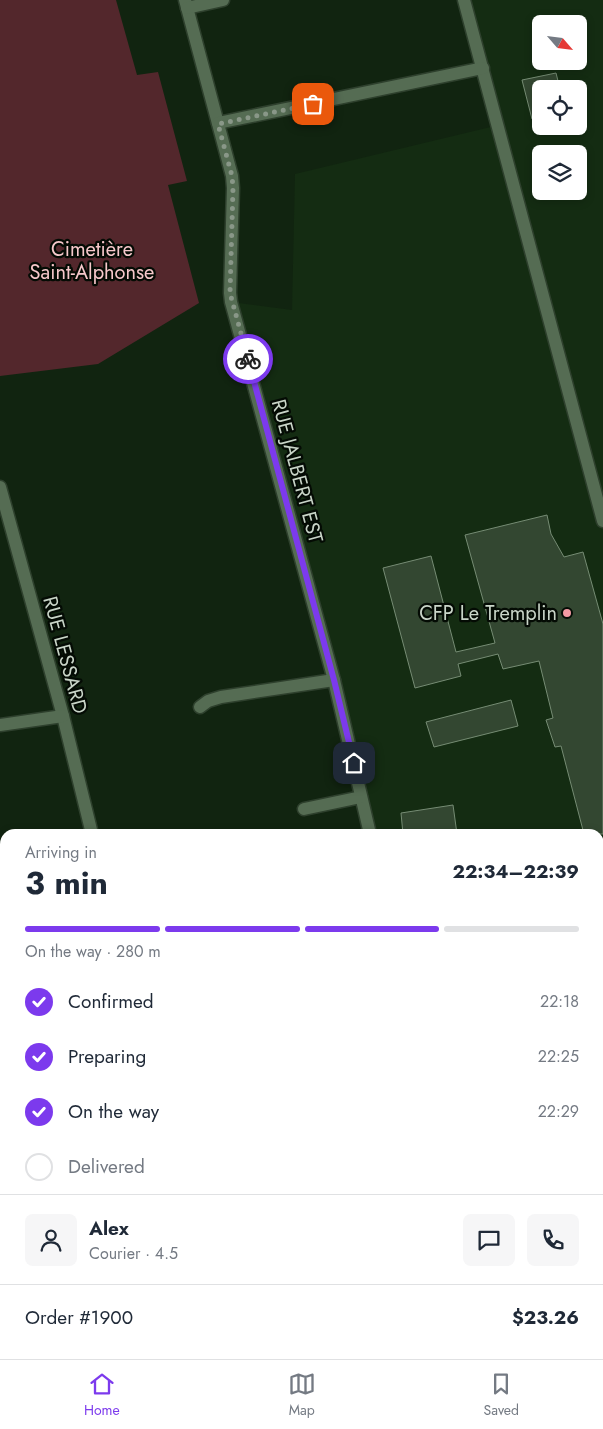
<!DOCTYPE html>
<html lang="en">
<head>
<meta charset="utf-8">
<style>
  :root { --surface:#fff; --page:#f6f6f7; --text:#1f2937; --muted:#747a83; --line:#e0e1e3; --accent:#7c3aed }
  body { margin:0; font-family:Jost,sans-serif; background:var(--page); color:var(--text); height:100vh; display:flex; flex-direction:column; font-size:19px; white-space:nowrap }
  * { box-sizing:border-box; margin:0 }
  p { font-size:16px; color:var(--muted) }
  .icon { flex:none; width:28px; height:28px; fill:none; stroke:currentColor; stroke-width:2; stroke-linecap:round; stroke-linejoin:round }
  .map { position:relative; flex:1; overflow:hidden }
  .sheet { position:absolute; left:0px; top:829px; width:604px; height:531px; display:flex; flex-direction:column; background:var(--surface); border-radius:15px 15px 0 0; box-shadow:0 2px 8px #0003 }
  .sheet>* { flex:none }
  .needle { width:32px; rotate:118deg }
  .fabs { position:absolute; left:532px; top:15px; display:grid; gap:10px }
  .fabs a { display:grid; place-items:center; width:55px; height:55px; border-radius:8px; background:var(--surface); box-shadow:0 2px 8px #0003; font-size:25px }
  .pin { position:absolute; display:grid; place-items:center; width:42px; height:42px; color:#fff; margin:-21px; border-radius:10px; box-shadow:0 2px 8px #0006 }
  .courier { position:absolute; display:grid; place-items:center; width:50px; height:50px; margin:-25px; border:4px solid #7c3aed; border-radius:50%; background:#fff; color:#222; box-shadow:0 1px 6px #0007 }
  .headline em { font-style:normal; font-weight:700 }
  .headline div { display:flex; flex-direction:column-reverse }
  .headline { display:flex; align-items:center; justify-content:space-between; height:85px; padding:0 25px }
  h1 { font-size:32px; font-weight:700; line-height:38px }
  .bar { display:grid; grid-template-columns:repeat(4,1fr); gap:8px 5px; align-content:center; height:60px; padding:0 25px }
  .bar i { height:6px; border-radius:4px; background:var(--line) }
  .bar .active { background:var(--accent) }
  .bar p { grid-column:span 4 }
  .line { display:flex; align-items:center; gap:12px; padding:0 25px; border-top:1px solid var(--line) }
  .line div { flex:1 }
  .round { display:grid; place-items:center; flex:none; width:52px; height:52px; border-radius:8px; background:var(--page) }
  ol { padding:0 25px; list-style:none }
  li { display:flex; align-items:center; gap:15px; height:55px }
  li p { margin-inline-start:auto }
  li .icon { padding:5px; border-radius:50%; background:var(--accent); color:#fff; stroke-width:4 }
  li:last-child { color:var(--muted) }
  li i { width:28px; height:28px; border:2px solid var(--line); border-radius:50% }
  .menu { display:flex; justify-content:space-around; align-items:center; height:70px; border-top:1px solid var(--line); background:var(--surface); font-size:14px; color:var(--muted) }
  .menu a { display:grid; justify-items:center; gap:2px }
  .menu .active { color:var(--accent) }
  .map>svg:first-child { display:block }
</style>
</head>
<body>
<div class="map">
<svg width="603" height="1359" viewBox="0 0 603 1359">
  <rect width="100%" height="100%" fill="#112410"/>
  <path fill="#142c12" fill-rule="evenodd" d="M464 0H603V1359H378L377 1355H599V834H371L231 302 292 310 295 174 499 125ZM541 24H579V61H541ZM541 89H579V126H541ZM541 154H579V191H541Z"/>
  <g fill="#53272c">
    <path d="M0 0H116L137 75 158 72 187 181 168 185 199 303 98 364 0 376Z"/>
    <path d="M377 1355H578L580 1359H378Z"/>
  </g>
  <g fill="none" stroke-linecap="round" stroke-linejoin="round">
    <g stroke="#6a202e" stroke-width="3">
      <path d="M0 1311 5 1310"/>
      <path d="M599 1316H603"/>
    </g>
  </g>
  <g fill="#334731" stroke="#768c74">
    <path d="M556 73 560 89H541V118L532 119 522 80Z"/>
    <path d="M547 515 551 534 564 557 583 552 603 624V834H584L561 746 555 747 546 720 553 718 539 661 503 669 498 654 458 664 461 676 415 688 383 568 431 556 456 652 495 643 465 535Z"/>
    <path d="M511 700 518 726 434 747 426 722Z"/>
    <path d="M453 805 457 834H403L401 813Z"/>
  </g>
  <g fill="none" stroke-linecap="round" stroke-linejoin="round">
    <g stroke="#2e402d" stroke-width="15">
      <g id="minor">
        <path d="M185 0 232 176 233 188 230 293 231 302 334 680 370 834"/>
        <path d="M464 0 603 521"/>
        <path d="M187 8 223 0"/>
        <path d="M218 123 483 68"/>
        <path d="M0 487 63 716 92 834"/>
        <path d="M200 707 208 701 221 697 334 680"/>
        <path d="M0 725 63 716"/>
        <path d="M304 809 361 797"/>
        <path d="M599 879 603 878"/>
        <path d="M599 896 603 895"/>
        <path d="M0 968 5 967"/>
        <path d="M0 983 5 982"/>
        <path d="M0 1106H5"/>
        <path d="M0 1233 5 1232"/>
        <path d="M599 1284 603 1283"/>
        <path d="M312 1355 313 1359"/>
        <path d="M592 1355 593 1359"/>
      </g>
    </g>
    <use href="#minor" stroke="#556c53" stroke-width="12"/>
  </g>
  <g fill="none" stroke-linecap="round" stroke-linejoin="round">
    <path stroke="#899788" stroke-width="5" stroke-dasharray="0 9" d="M248 359 230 293 233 188 232 176 218 124 313 104"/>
    <path stroke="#7c3aed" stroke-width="6" d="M248 359 334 680 354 763"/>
  </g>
  <circle fill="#f49aa3" stroke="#040b04" stroke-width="2" cx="567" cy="613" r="5"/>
  <g text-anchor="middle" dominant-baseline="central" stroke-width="4.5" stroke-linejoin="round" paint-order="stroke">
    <g font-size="20" fill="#f7c8cb" stroke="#040b04">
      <text x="92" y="249">Cimetière<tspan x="92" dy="23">Saint-Alphonse</tspan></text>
    </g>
    <g font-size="20" fill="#c9d5c8" stroke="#040b04">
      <text transform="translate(297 471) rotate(75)">RUE JALBERT EST</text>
      <text transform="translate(65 655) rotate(75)">RUE LESSARD</text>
    </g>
    <g font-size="20" fill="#c9d5c8" stroke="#040b04" text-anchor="end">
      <text x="557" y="613">CFP Le Tremplin</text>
    </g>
  </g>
</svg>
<div class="fabs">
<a><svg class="needle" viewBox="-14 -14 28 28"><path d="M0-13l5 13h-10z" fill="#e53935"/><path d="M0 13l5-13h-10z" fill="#747a83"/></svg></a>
<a><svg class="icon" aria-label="locate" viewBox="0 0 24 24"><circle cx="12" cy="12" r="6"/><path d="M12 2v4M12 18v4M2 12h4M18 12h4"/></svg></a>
<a><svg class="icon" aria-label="layers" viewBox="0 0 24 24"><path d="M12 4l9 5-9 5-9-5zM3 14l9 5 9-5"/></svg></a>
</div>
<div class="pin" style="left:313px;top:104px;background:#ea580c"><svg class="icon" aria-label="bag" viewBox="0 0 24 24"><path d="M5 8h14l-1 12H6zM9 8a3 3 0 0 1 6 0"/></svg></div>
<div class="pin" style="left:354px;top:763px;background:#1f2937"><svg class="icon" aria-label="home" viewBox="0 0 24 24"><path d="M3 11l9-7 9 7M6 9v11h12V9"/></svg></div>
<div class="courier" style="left:248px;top:359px"><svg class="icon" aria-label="bike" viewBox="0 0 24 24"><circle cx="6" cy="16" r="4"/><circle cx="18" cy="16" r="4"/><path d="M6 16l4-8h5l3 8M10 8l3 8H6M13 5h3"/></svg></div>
<section class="sheet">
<div class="headline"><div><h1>3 min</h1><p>Arriving in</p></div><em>22:34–22:39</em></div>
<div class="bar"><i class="active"></i><i class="active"></i><i class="active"></i><i></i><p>On the way · 280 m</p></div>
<ol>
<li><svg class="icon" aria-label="check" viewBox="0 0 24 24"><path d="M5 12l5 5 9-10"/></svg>Confirmed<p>22:18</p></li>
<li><svg class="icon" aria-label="check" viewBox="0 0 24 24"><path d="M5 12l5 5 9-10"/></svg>Preparing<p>22:25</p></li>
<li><svg class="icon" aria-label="check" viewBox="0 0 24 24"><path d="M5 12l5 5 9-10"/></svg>On the way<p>22:29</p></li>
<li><i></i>Delivered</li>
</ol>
<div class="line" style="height:90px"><a class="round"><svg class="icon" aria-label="person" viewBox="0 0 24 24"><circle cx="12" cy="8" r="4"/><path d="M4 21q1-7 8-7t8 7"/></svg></a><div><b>Alex</b><p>Courier · 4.5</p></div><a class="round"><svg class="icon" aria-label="chat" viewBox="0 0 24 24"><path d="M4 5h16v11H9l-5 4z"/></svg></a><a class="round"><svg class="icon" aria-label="phone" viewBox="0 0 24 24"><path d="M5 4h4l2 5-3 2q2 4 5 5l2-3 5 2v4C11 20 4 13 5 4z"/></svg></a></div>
<div class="line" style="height:65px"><div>Order #1900</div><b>$23.26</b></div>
</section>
</div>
<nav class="menu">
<a class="active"><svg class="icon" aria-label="home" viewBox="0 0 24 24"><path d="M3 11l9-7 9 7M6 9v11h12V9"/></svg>Home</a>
<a><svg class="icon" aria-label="map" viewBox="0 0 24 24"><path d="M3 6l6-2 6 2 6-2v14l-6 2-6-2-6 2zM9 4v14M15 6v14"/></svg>Map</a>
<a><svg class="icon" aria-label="saved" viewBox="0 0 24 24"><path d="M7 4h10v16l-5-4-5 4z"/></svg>Saved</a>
</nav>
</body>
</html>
